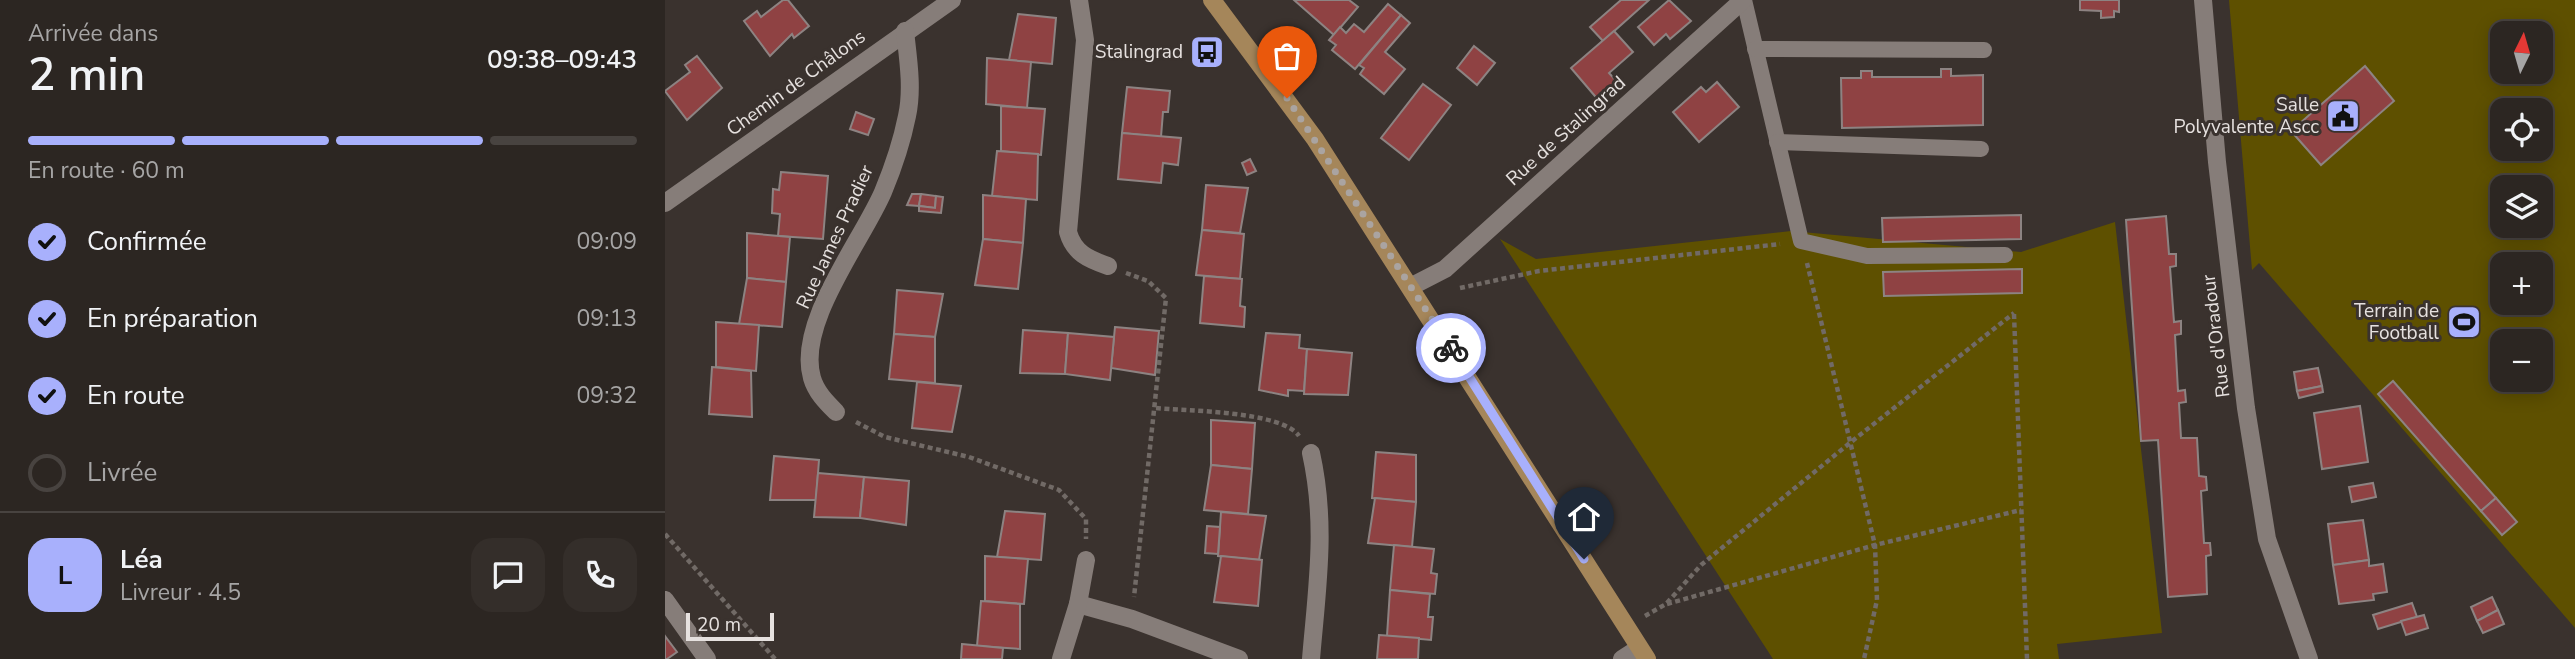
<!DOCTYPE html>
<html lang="fr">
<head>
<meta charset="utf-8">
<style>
  :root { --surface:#2c2622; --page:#342e2a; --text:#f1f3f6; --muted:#a6a5a5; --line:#484340; --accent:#a8b0fc }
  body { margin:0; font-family:"Nunito Sans",sans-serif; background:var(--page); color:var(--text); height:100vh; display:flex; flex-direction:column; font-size:26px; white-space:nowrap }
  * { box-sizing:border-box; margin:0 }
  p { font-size:23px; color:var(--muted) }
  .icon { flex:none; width:38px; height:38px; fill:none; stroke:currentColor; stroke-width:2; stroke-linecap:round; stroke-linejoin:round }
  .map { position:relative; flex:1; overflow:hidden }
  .details { display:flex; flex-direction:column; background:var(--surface); width:665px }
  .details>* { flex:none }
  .needle { width:46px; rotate:5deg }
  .fabs { position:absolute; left:1825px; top:21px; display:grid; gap:14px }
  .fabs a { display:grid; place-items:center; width:63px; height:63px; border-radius:14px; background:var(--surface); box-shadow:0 4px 18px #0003,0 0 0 2px var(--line); font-size:35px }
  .scale { position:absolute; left:21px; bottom:18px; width:88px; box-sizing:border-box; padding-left:7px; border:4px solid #e6e1df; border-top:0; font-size:19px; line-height:24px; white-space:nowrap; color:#e6e1df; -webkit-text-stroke:5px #3a322e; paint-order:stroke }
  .pin { position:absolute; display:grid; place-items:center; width:60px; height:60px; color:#fff; margin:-72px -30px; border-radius:50% 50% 50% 0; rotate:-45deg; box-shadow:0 0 7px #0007 }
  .pin .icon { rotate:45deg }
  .courier { position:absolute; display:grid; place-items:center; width:70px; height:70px; margin:-35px; border:5px solid #a8b0fc; border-radius:50%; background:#fff; color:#222; box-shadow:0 2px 9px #0007 }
  .summary em { font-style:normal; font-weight:600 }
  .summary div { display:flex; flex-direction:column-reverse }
  .summary { display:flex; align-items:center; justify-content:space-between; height:119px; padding:0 28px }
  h1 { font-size:46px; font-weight:600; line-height:52px }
  .bar { display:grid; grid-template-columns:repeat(4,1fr); gap:10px 7px; align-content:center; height:84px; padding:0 28px }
  .bar i { height:9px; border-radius:5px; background:var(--line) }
  .bar .on { background:var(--accent) }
  .bar p { grid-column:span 4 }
  .line { display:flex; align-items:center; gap:18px; padding:0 28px; border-top:2px solid var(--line) }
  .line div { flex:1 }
  .round { display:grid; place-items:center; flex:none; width:74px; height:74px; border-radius:21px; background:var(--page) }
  ol { padding:0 28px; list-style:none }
  li { display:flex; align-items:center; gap:21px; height:77px }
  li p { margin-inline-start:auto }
  li .icon { padding:7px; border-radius:50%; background:var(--accent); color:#111; stroke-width:4 }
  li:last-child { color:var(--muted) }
  li i { width:38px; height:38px; border:4px solid var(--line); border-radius:50% }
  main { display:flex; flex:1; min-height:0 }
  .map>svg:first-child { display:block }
</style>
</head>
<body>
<main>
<section class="details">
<div class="summary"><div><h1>2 min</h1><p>Arrivée dans</p></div><em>09:38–09:43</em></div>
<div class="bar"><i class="on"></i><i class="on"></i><i class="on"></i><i></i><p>En route · 60 m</p></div>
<ol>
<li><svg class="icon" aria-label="check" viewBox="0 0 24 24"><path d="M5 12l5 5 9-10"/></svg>Confirmée<p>09:09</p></li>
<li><svg class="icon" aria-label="check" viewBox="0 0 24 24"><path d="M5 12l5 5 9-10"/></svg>En préparation<p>09:13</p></li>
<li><svg class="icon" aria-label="check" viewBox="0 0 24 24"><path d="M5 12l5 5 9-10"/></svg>En route<p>09:32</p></li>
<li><i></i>Livrée</li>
</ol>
<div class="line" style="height:126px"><b class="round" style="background:var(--accent);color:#111">L</b><div><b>Léa</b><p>Livreur · 4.5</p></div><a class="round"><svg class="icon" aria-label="chat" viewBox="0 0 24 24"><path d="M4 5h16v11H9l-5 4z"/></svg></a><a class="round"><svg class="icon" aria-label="phone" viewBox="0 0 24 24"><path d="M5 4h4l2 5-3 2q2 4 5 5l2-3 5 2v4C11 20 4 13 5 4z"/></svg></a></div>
</section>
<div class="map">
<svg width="1910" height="659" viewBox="0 0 1910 659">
  <rect width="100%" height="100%" fill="#3a322e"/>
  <g fill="#5e5000" fill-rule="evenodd">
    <path d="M1564 0H1910V628L1594 263 1587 270ZM1838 33H1876V72H1838ZM1838 110H1876V149H1838ZM1838 187H1876V226H1838ZM1838 264H1876V303H1838ZM1838 341H1876V380H1838Z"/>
    <path d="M1450 222 1497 633 1392 644 1394 659H1108L835 239 871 259 1126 231 1356 252Z"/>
  </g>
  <g fill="#8f4243" stroke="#8d8382" stroke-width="2">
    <path d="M118 0H123L144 26 129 38 127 34 105 56 79 21 92 11 96 17Z"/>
    <path d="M629 0H684L693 7 669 35Z"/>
    <path d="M956 0H984L938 41 925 27Z"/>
    <path d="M1004 0 1026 21 1005 39 1001 34 989 45 973 27Z"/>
    <path d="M1415 0H1454V12L1449 11V17L1436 18V11L1415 10Z"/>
    <path d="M723 4 736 15 690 69 667 50 671 45 664 40 675 27 681 33 689 24 699 32Z"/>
    <path d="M353 14 391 18 387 64 344 60Z"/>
    <path d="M736 15 745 23 720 52 740 69 719 94 695 74 699 68 694 65Z"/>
    <path d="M949 31 968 52 944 73 955 85 935 102 906 68Z"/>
    <path d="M809 46 830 63 812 85 792 68Z"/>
    <path d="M32 56 57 88 22 120 0 91 25 72 20 65Z"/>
    <path d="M322 58 366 62 362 108 321 104Z"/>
    <path d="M1700 66 1729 101 1656 165 1626 131Z"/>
    <path d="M1276 69H1286V76L1318 75V125L1177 128 1176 78H1196V71H1207V77H1276Z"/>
    <path d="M1052 82 1074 107 1034 142 1008 112 1036 87 1041 92Z"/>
    <path d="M758 84 786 105 744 160 716 138Z"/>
    <path d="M462 87 505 91 503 112H498L496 137 457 133Z"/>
    <path d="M336 106 380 109 376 155 336 151Z"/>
    <path d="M191 112 209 119 203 135 185 129Z"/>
    <path d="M457 133 516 138 513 165 498 163 496 183 453 179Z"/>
    <path d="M332 151 373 154 372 200 327 196Z"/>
    <path d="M585 159 591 171 582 175 577 163Z"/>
    <path d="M116 172 163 176 158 239 113 236 115 214 107 213 108 189 114 190Z"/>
    <path d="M541 185 583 188 575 233 537 230Z"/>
    <path d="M247 194H256L254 206 242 205Z"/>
    <path d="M256 194 271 196 270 208 254 206Z"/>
    <path d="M318 195 361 199 358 243 318 239Z"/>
    <path d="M271 196 278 197 276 213 254 211V206L270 208Z"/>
    <path d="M1356 215V239L1218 242 1217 218Z"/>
    <path d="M1501 216 1504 254H1511V266L1505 267 1509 322 1516 321V334L1510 335 1513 391 1520 390 1521 402 1514 403 1516 438H1532L1534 476 1541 477 1542 490 1536 491 1539 543H1545L1546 555 1541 556 1542 594 1503 597 1493 440 1476 441 1461 220Z"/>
    <path d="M537 230 579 234 575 279 531 275Z"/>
    <path d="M82 233 125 237 121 282 82 278Z"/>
    <path d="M318 239 358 243 353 289 310 285Z"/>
    <path d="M1357 269V293L1219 296 1218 272Z"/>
    <path d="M539 276 577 279 575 306 580 307 579 327 535 323Z"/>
    <path d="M82 278 121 282 117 327 74 324Z"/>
    <path d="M232 290 278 294 270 337 229 334Z"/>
    <path d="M51 322 94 325 91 371 51 367Z"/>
    <path d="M450 327 494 331 490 375 446 368Z"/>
    <path d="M358 330 403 333 400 374 355 373Z"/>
    <path d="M403 333 449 337 445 380 400 374Z"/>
    <path d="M601 333 635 335 634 348 642 349 639 391 623 390V396L594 390Z"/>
    <path d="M229 334 270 337V383L224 379Z"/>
    <path d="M642 349 687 353 683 395 639 394Z"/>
    <path d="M47 367 86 371 87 417 44 414Z"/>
    <path d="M1653 368 1657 386 1632 391 1629 372Z"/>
    <path d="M1728 381 1831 498 1816 511 1713 394Z"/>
    <path d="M252 382 296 386 287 432 247 428Z"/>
    <path d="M1657 386 1658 392 1634 398 1632 391Z"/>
    <path d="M1695 406 1703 462 1657 469 1649 413Z"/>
    <path d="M546 420 590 423 587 469 546 465Z"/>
    <path d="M711 452 751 455V502L707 498Z"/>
    <path d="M109 456 154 460 151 500H105Z"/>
    <path d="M546 465 587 469 583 514 539 510Z"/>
    <path d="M153 473 199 477 195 518 149 517Z"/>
    <path d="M199 477 244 481 241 525 195 518Z"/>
    <path d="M1708 483 1711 497 1687 502 1684 487Z"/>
    <path d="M710 498 751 502 747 547 703 543Z"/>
    <path d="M1831 498 1852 522 1837 535 1816 511Z"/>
    <path d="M340 511 380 514 376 560 332 557Z"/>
    <path d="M556 512 601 516 594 560 553 556Z"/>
    <path d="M1698 520 1704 560 1668 565 1663 524Z"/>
    <path d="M542 526 555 527 553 554 540 553Z"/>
    <path d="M729 545 769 549 766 573 772 574 770 594 725 590Z"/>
    <path d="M320 556 363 559 359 604 320 601Z"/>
    <path d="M556 556 597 560 593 606 549 602Z"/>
    <path d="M1704 560V566L1718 564 1722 592 1708 594 1709 600 1674 604 1668 565Z"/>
    <path d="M725 590 765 594 763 617H768L766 640 722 636Z"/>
    <path d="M1827 597 1833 610 1812 621 1806 607Z"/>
    <path d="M316 601 355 604V649L312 646Z"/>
    <path d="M1747 603 1752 617 1713 629 1708 615Z"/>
    <path d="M1833 610 1839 624 1818 633 1812 621Z"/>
    <path d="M1759 615 1763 628 1741 635 1736 621Z"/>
    <path d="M714 635 754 638 753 659H712Z"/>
    <path d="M0 636 12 652 2 659H0Z"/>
    <path d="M297 644 338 648 337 659H296Z"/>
  </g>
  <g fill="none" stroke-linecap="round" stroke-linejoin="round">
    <g stroke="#716a66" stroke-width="4.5" stroke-dasharray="5 3.5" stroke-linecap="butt">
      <path d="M1142 263 1210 545 1212 600 1199 659"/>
      <path d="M461 273 483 281 501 298 469 597"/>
      <path d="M795 288 874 271 1115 244"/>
      <path d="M1349 314 1362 659"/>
      <path d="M491 408C522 411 617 411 634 436"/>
      <path d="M191 422 220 437 304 457 394 490 421 519V539"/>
      <path d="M0 534 110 659"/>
      <path d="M1002 604 1210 545 1356 510"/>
      <path d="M980 616 1001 604 1036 565 1186 442 1349 313"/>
    </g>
    <g stroke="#867d79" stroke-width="16">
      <path d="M1079 0 1136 241 1202 256 1340 255"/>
      <path d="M1090 49 1319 50"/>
      <path d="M1112 142 1316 149"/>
    </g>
    <g stroke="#867d79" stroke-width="18">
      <path d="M414 0 420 40 403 232C409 253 423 259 443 266"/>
      <path d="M1538 0 1552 162 1581 408 1602 539 1644 659"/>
      <path d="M0 203 287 0"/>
      <path d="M747 286 780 269 1078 0"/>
      <path d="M171 412C161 402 151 392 147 378 131 323 197 241 218 192 228 168 237 141 242 116 248 89 243 58 240 31"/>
      <path d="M646 453C662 525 652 587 646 659"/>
      <path d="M0 600 42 659"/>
      <path d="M413 604 467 619 574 659"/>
      <path d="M396 659 413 604 421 560"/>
      <path d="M957 659 974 648"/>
    </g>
    <path stroke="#a5865a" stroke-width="18" d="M547 0 650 139 982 659"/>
  </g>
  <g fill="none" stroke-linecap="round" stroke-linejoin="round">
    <path stroke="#aaa4a1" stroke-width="7" stroke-dasharray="0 12.6" d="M622 98 786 348"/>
    <path stroke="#a8b0fc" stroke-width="9" d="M786 348 919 559"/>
  </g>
  <defs>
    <g id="bus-square" transform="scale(1.75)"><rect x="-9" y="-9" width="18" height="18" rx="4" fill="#a8b0fc" stroke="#3a322e"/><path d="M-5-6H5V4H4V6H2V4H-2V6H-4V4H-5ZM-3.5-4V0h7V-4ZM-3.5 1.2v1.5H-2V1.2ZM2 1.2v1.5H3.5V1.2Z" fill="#111"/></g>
    <g id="civic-square" transform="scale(1.75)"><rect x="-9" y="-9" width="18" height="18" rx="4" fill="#a8b0fc" stroke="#3a322e"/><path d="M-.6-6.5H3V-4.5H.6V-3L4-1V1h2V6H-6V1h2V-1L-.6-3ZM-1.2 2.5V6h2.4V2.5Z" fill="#111"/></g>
    <g id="stadium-square" transform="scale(1.75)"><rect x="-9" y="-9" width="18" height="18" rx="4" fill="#a8b0fc" stroke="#3a322e"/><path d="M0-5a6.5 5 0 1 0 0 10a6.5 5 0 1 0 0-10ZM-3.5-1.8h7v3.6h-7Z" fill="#111"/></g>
  </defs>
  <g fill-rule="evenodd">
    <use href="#bus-square" x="542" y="52"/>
    <use href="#civic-square" x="1678" y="116"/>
    <use href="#stadium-square" x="1799" y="322"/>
  </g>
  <g text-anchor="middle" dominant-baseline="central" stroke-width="6" stroke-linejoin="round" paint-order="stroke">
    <g font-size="19" fill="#e6e1df" stroke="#3a322e" text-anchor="end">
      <text x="518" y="52">Stalingrad</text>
      <text x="1654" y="105">Salle<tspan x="1654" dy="22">Polyvalente Ascc</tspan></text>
      <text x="1774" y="311">Terrain de<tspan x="1774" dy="22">Football</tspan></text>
    </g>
    <g font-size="19" fill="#e6e1df" stroke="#3a322e">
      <text transform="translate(131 83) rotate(-36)">Chemin de Châlons</text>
      <text transform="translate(901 131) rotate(-42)">Rue de Stalingrad</text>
      <text transform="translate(170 237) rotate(-65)">Rue James Pradier</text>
      <text transform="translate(1551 336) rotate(-97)">Rue d'Oradour</text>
    </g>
  </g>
</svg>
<div class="fabs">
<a><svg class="needle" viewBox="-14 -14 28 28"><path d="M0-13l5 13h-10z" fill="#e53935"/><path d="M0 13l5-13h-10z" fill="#a6a5a5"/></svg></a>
<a><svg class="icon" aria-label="locate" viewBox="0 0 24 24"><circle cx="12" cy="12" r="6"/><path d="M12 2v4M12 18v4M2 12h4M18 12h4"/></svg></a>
<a><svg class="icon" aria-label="layers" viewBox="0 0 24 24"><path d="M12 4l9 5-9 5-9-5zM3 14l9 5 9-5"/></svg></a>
<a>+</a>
<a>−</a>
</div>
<div class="scale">20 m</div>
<div class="pin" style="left:622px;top:98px;background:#ea580c"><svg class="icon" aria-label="bag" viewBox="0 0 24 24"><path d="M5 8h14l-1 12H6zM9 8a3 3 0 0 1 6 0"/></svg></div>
<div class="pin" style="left:919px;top:559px;background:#1f2937"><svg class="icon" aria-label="home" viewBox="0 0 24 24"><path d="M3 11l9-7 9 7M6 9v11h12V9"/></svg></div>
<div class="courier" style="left:786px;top:348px"><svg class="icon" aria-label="bike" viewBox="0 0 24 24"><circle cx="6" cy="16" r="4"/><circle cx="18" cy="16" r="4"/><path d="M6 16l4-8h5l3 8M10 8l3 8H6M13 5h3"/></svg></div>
</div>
</main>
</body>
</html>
